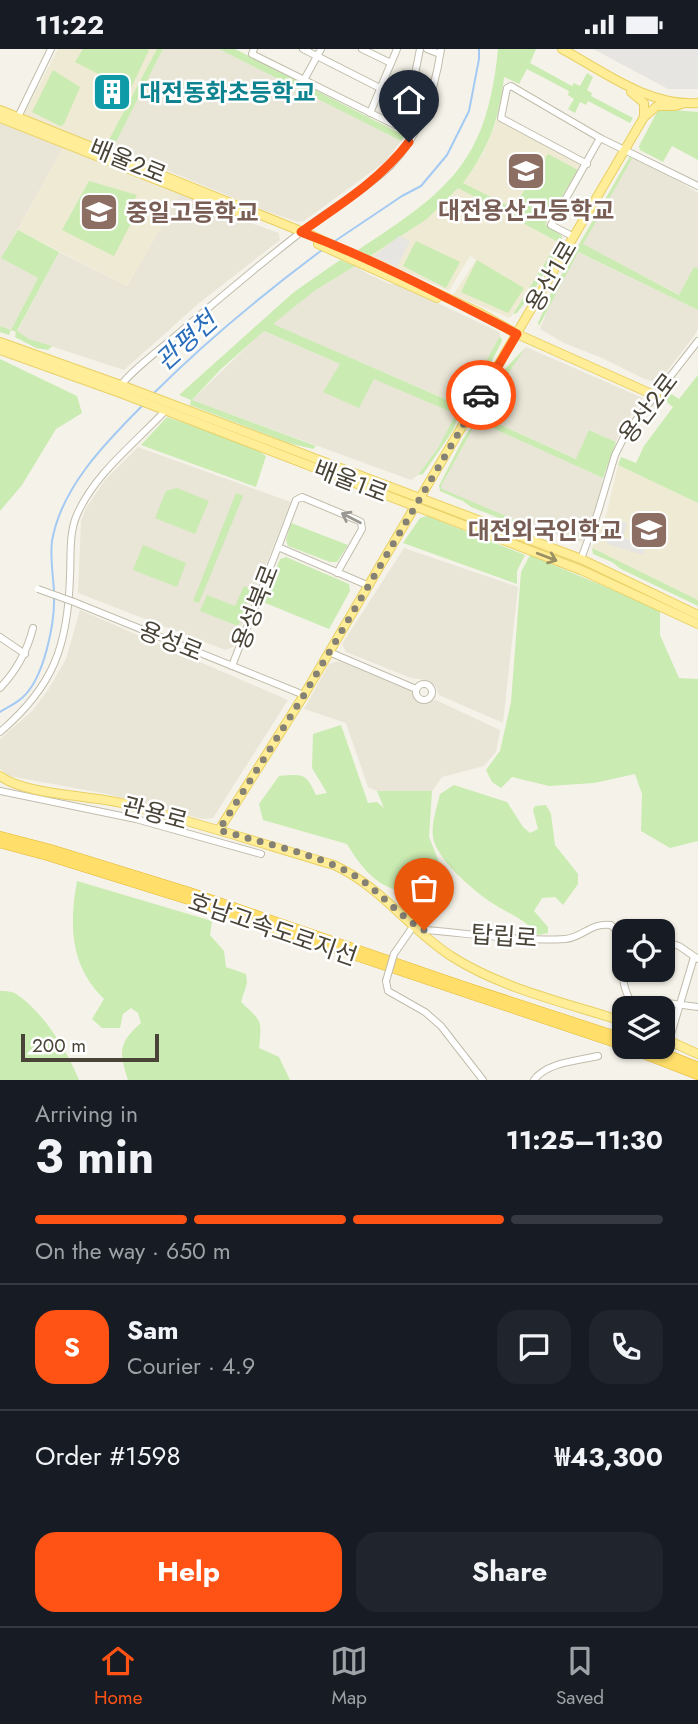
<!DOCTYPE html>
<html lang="en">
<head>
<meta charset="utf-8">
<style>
  :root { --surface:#171b24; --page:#20242c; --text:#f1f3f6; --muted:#9ea1a6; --line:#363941; --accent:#ff5316 }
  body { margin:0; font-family:Jost,"Noto Sans KR",sans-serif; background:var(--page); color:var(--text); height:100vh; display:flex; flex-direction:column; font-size:26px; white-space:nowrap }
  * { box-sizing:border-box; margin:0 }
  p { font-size:23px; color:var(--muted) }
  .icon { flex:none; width:38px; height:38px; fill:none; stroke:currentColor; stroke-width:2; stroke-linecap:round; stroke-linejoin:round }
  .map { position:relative; height:1031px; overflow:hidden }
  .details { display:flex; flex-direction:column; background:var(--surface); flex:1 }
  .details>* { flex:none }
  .buttons { position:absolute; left:612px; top:870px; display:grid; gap:14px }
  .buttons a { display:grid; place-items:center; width:63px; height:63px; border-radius:14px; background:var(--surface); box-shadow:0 2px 5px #0004; font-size:35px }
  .scale { position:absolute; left:21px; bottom:18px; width:138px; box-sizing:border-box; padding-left:7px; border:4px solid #494437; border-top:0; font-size:19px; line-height:24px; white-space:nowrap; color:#494437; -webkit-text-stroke:5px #fff; paint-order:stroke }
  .pin { position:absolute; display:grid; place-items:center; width:60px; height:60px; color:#fff; margin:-72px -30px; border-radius:50% 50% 50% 0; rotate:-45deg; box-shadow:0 0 7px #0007 }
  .pin .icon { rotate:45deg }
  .courier { position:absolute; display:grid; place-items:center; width:70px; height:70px; margin:-35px; border:5px solid #ff5316; border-radius:50%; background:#fff; color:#222; box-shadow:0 2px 9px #0007 }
  .summary em { font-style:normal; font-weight:700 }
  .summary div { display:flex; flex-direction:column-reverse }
  .summary { display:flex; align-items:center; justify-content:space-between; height:119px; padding:0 35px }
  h1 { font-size:46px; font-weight:700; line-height:52px }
  .bar { display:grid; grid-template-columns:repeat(4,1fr); gap:10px 7px; align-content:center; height:84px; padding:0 35px }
  .bar i { height:9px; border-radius:5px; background:var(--line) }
  .bar .current { background:var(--accent) }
  .bar p { grid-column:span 4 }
  .line { display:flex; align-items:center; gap:18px; padding:0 35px; border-top:2px solid var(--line) }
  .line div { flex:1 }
  .round { display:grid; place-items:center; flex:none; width:74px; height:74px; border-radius:21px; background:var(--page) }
  .cta { display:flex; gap:14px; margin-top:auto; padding:14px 35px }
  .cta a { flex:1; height:80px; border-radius:21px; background:var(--accent); color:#fff; font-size:28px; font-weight:700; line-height:80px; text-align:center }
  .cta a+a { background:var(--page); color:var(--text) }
  .status { display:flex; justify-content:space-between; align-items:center; height:49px; padding:0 35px; background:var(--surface); direction:ltr }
  .status svg { height:19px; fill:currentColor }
  .tabs { display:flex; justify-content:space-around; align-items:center; height:98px; border-top:2px solid var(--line); background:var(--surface); font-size:19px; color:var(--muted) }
  .tabs a { display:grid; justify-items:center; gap:4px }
  .tabs .current { color:var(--accent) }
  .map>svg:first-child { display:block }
</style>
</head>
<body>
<div class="status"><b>11:22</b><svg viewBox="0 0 49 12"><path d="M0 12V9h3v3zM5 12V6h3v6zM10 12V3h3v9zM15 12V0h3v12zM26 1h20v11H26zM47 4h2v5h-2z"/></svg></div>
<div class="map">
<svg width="698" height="1031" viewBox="0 0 698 1031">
  <rect width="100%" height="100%" fill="#f5f3e9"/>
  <g fill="#e9e6d7">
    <path d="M163 0H219L401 92 385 113 304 172 298 173 260 160 113 99Z"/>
    <path d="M0 74 63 99 2 209 38 229 11 281 0 277Z"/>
    <path d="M633 108 666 124 698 144V221L694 219 680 246 582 195Z"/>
    <path d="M180 145 218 160 221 163 279 184 280 191 198 255 124 321 29 290 17 283 59 203 127 237Z"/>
    <path d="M577 203 698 261V280L694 287 658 334 642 329 602 309 564 294 540 280 554 245Z"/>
    <path d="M355 217 368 225 390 235H397L499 283 500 287 462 357 272 275 314 242Z"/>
    <path d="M263 282 340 315 358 359 374 329 457 365 438 399 418 426 411 431 192 351Z"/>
    <path d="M526 298 643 349 621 380 616 393 590 381 577 410 481 367 506 325Z"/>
    <path d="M477 372 603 429 598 457 582 493 538 480 442 441 441 437Z"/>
    <path d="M138 398 291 453 233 598 225 601 78 544 81 472 86 459 105 431Z"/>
    <path d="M404 499 518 538 503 674 439 646 435 636 425 631 411 629 346 603 342 595Z"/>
    <path d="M80 561 288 651 213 769 202 770 107 745 9 727 0 720V690L32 662 48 641 66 610Z"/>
    <path d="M339 612 411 642 420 654 436 651 500 681 496 703 484 717 442 728 432 742H377L368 738 346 674 304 660 329 615Z"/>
  </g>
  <g fill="#efead3">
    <path d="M58 0H157L104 100 25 69 24 65Z"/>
    <path d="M497 70 580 115 581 118 546 176 463 134 483 105Z"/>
    <path d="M63 99 180 145 127 237 18 181Z"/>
    <path d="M458 139 558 193 510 269 453 246 476 211 470 207 449 242 370 207 427 170Z"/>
    <path d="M618 416 698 454V551L592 499 607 463Z"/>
  </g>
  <g fill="#caebb1">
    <path d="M83 0H146L149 1 130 41 75 13Z"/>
    <path d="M157 0H163L113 99 104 100Z"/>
    <path d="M219 0H235L405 87 401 92Z"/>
    <path d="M498 0H536L530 14 572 37 574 34 580 37 587 24 593 28 587 41 592 44 591 47 633 69 630 74 588 52 586 56 580 53 575 64 568 60 574 50 568 46 569 42 527 20 519 35 504 28C500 69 488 101 463 134L513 159 548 105 578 121 545 175 562 187V194L533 243 517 264 513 265 558 193 458 139 427 170 370 207 358 201C448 142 487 114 498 0Z"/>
    <path d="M53 21 80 38 64 75 60 77 32 63Z"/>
    <path d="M663 60 698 63V111L672 97 663 113 640 101 639 97 657 63Z"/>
    <path d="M633 108 583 195 679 246 694 218 698 220V261L578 203 539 277 538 274 552 242 629 109Z"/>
    <path d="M89 132 137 146 135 150 139 159 114 207 62 181Z"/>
    <path d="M18 181 59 203 17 282 29 290 52 297 48 301 36 299 15 288 16 283 11 281 9 286 0 283V277L11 281 38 229 1 209Z"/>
    <path d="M416 192 460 213 446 239 403 217Z"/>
    <path d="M340 211 355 217 314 242 273 275 461 357 500 287 502 292 482 331 459 366 452 383 423 425 418 426 438 399 456 365 374 330 359 359 323 343 340 315 264 282 220 321 192 351 316 397 313 400 288 394 190 356 191 351 179 346 294 243Z"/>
    <path d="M477 211 524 239 508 264 461 243Z"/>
    <path d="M525 299C511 322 494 343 481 367L576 410 589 381 616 393 603 429 477 372 441 437 442 440 513 470 512 474 471 458 463 452 440 442 439 437 463 390 473 376 504 321Z"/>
    <path d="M0 310 77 347 82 364 56 380 22 436 0 462Z"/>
    <path d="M698 326V454L618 416 621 408 636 414 644 397 673 358 662 349 667 342 679 350Z"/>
    <path d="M167 368 253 398 266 407 256 438 141 396Z"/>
    <path d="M177 439 209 452 195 485 155 469 166 442Z"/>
    <path d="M236 444 243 447 199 554 193 552Z"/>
    <path d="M427 467 525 506 517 522V535L403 494 420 469Z"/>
    <path d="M291 474 348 496 337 513H330L288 497 286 491Z"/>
    <path d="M143 496 186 514 177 538 133 521Z"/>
    <path d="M592 499 698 551V557L621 520 612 513 593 505Z"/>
    <path d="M530 506 660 561V586L679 629 698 630V792L670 799 641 782 642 745 635 725 594 734 549 737 512 728 501 739 492 733 486 721 500 702 511 653 521 523Z"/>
    <path d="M286 508 349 535 350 542 329 580 263 553 280 510Z"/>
    <path d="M244 537 252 541 238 577 200 562 207 546 235 557Z"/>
    <path d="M341 676 368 754 377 753 384 759 377 742H432L429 788 439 813 410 824 405 814 410 829 396 841C373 834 359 815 347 795L263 771 259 755 279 727C303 725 306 724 316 746L327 744 312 719 313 685Z"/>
    <path d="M454 736 507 753 523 778 530 784 538 780 533 761 535 757 546 756 551 765 555 796 578 825V835L563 856 555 848 542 849 534 862 548 878V884L538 886C520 866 509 866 489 852 472 840 436 810 433 788 431 775 437 758 440 745Z"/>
    <path d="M77 832 212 872 210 886 224 902 226 918 246 925 247 934 241 953C262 973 262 970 259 999L279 1008 290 1031H128C119 1003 118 994 141 974L138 964 131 959 123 965 120 979H102L92 970 104 950C70 917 69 876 77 832Z"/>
    <path d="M0 942C5 942 12 942 16 945 43 962 67 1002 79 1031H0Z"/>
  </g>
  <g fill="#e7e5e1">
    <path d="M593 0H698V40H668Z"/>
    <path d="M399 187 410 192 397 218 375 207Z"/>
    <path d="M614 471 627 474 623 489 646 495 643 506 607 495Z"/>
  </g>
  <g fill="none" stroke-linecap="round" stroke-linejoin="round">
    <g stroke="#a4caf4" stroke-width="2">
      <path d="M335 192 402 147 421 137 447 106 469 62 479 10V0"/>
      <path d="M153 345C205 293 263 245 322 201"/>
      <path d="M54 542C53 526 50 508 52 492 61 439 105 394 142 357"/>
      <path d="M0 663C8 658 17 654 23 648 44 629 55 574 54 547"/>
    </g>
    <g stroke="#c1bcab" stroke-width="8">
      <g id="minor">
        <path d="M254 0 252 5 395 76 415 25 420 0"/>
        <path d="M303 0 380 39"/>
        <path d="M362 0 391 14"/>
        <path d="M427 0 440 5"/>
        <path d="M304 31 321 0"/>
        <path d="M370 64 397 0"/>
        <path d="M18 68 51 0"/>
        <path d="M587 115 501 69 507 39 511 37 600 89 698 137"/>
        <path d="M574 188 551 176 600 89"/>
        <path d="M119 339C129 323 162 299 178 285 218 250 259 216 301 183 330 160 364 142 391 116 421 85 435 41 441 0"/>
        <path d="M278 498 296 451 302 448 357 471 361 473 362 480 337 524"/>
        <path d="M581 510 598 463 615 406 626 384 698 292"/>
        <path d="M74 553 304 646"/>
        <path d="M0 588 25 605"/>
        <path d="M329 603 416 640"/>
        <path d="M232 617 278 498 367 536"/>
        <circle cx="424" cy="643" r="8"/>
        <path d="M0 639C17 621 27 603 33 579"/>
        <path d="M0 683C54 637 68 596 70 527 71 508 69 486 76 468 93 426 135 394 165 362"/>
        <path d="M0 742 136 770 261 805"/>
        <path d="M663 892 679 897 698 910"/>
        <path d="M394 905 414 876 424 881C469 884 520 893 565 890 582 889 591 873 611 876 627 890 619 920 625 939 627 946 631 953 635 959"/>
        <path d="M386 932 388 942 425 963 441 977 483 1031"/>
        <path d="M631 952 645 951 698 958"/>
        <path d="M669 992 694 908"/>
        <path d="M534 1031C547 1013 578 1012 598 1007"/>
      </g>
    </g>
    <g stroke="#e9d064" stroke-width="10">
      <g id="major">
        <path d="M562 0C605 23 647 57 698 54"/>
        <path d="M631 43 644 54V68"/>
        <path d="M0 61 313 187 480 264 517 285 656 347"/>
        <path d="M0 69 251 168"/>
        <path d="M318 195 437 249"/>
        <path d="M0 293 129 339 581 510 698 566"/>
        <path d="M0 301 123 345 581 521 698 575"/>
        <path d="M0 727C26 746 87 746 121 754 192 772 263 795 334 816 383 839 408 879 451 907 502 940 567 954 625 973"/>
        <path d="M219 781 304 646 644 68 657 57H675L685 54"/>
        <path d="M663 989 698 1005"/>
      </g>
    </g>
    <g stroke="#e4b734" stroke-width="10">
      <g id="highway">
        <path d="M0 787 50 800 189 843 463 937 625 990"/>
        <path d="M0 794 48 807 186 850 625 997"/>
        <path d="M626 998 698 1026"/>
        <path d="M648 998 698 1018"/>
      </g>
    </g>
    <use href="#minor" stroke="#fff" stroke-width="6"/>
    <use href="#major" stroke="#ffed98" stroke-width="8"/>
    <use href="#highway" stroke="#ffde6a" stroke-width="9"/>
    <g stroke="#c1bcab" stroke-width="8" stroke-linecap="butt">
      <g id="minor-bridge">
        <path d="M38 540 74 553"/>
        <path d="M386 932 394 905"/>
      </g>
    </g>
    <use href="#minor-bridge" stroke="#fff" stroke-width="6"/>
  </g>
  <defs><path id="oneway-shaft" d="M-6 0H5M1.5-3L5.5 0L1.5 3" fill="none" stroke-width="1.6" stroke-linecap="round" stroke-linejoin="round" transform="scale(1.75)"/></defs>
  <use stroke="#9b9891" href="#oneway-shaft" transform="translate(351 469) rotate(-153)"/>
  <use stroke="#9b9063" href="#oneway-shaft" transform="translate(547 508) rotate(21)"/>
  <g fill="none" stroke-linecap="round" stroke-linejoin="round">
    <path stroke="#858175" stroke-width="7" stroke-dasharray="0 12.6" d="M424 881C397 867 379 840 352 825 317 805 259 793 219 781L304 646 481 346"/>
    <path stroke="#ff5316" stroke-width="9" d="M409 93C380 131 340 156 301 183 376 211 447 249 517 285L481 346"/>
  </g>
  <defs>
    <g id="building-square" transform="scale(2.0125)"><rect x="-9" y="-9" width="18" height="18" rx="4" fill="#0f9aa8" stroke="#fff"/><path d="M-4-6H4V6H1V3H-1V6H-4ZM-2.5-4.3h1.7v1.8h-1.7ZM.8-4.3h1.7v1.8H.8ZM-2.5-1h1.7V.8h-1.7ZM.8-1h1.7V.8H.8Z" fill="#fff"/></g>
    <g id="school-square" transform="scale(2.0125)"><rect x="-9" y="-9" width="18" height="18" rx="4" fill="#8d6e63" stroke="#fff"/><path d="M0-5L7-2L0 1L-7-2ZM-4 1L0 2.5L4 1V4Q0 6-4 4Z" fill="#fff"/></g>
  </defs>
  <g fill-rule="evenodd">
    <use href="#building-square" x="112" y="43"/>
    <use href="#school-square" x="526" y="122"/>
    <use href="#school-square" x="99" y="163"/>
    <use href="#school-square" x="649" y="481"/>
  </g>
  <g text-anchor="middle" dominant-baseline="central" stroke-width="5" stroke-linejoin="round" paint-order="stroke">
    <g font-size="24" font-weight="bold" fill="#0d838f" stroke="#fff" text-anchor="start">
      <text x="139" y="43">대전동화초등학교</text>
    </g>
    <g font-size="24" fill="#494437" stroke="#fff">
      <text transform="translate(128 112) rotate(22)">배울2로</text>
      <text transform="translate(551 227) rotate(-60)">용산1로</text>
      <text transform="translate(648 359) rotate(-53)">용산2로</text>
      <text transform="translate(351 432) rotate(21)">배울1로</text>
      <text transform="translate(255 558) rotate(-69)">용성북로</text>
      <text transform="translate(171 592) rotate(22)">용성로</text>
      <text transform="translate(155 764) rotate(15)">관용로</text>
      <text transform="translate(273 880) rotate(19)">호남고속도로지선</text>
      <text transform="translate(504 887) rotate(4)">탑립로</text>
    </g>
    <g font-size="24" font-weight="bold" fill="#785e54" stroke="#fff">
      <text x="526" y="161">대전용산고등학교</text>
      <text x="126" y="163" text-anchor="start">중일고등학교</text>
      <text x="622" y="481" text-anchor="end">대전외국인학교</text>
    </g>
    <g font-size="26" font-style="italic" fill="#2b6ebb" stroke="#fff">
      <text transform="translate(186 292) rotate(-42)">관평천</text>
    </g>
  </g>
</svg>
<div class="buttons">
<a><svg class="icon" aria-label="locate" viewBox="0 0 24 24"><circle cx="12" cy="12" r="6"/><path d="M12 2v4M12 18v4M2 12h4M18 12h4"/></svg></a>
<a><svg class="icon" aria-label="layers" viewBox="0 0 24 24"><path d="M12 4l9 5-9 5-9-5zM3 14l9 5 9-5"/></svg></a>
</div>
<div class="scale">200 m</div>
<div class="pin" style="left:424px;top:881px;background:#ea580c"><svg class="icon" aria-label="bag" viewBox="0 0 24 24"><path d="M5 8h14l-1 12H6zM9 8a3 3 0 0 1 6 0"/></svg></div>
<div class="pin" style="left:409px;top:93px;background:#1f2937"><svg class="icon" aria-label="home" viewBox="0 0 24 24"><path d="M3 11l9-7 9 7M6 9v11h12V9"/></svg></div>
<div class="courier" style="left:481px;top:346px"><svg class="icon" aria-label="car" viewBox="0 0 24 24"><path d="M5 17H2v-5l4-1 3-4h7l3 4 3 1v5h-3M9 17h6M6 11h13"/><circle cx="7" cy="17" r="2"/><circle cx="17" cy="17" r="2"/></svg></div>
</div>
<section class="details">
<div class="summary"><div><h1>3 min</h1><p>Arriving in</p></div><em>11:25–11:30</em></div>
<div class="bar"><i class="current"></i><i class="current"></i><i class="current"></i><i></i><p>On the way · 650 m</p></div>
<div class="line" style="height:126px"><b class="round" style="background:var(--accent);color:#fff">S</b><div><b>Sam</b><p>Courier · 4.9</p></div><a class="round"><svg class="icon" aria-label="chat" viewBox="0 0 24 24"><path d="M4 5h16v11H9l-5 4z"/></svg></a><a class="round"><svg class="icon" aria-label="phone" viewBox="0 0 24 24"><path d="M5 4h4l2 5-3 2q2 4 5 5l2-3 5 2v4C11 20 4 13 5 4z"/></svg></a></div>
<div class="line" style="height:91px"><div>Order #1598</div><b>₩43,300</b></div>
<div class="cta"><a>Help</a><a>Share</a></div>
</section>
<nav class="tabs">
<a class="current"><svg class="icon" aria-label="home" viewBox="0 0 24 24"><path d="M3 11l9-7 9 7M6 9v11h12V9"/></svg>Home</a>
<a><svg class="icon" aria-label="map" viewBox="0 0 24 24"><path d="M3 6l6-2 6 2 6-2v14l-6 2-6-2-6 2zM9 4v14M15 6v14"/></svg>Map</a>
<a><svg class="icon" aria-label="saved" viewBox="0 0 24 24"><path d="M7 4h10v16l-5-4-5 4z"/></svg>Saved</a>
</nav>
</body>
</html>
